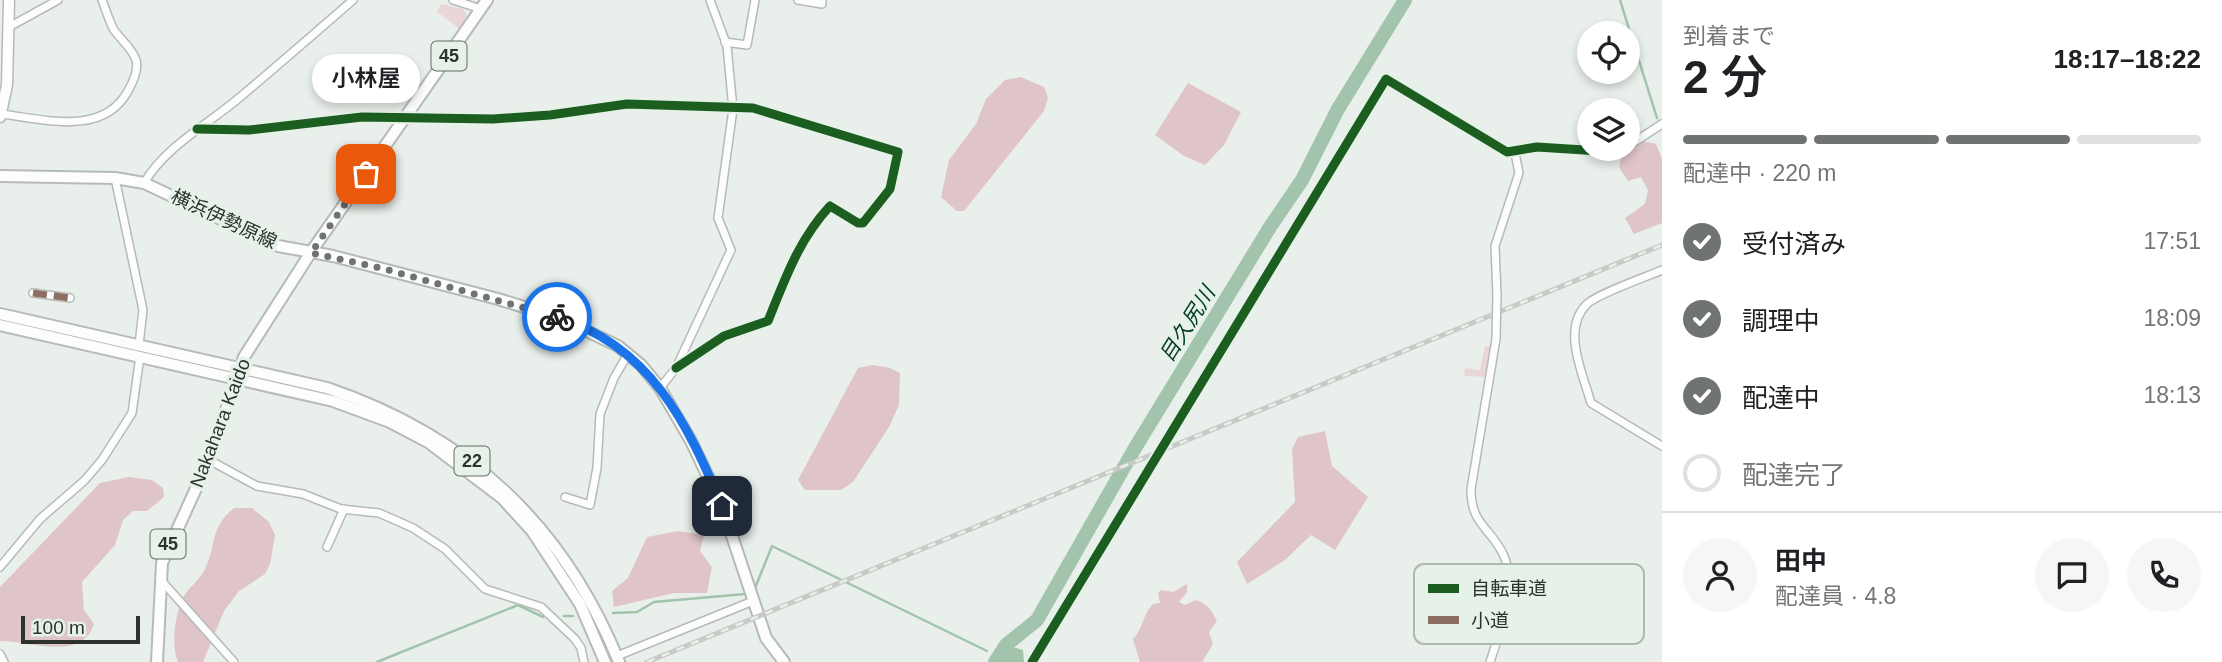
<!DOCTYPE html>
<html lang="ja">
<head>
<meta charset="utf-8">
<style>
  :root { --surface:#fff; --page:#f6f6f6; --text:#202124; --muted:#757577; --line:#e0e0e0; --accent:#6f7470 }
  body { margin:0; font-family:Arial,"Noto Sans JP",sans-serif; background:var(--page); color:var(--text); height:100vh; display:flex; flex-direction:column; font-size:26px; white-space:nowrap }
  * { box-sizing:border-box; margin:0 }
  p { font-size:23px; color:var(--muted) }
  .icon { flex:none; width:38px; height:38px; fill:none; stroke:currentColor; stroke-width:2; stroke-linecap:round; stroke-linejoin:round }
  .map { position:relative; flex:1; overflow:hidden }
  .sheet { display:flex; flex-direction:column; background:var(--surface); width:560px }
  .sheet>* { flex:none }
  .buttons { position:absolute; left:1577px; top:21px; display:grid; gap:14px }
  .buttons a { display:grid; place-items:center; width:63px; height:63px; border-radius:50%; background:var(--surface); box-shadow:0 4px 10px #0003; font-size:35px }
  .scale { position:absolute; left:21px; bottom:18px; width:119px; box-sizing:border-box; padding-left:7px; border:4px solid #2d322f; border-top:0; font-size:19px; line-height:24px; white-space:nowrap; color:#2d322f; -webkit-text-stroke:5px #e6f2e9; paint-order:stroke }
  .pin { position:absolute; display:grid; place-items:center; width:60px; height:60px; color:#fff; margin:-30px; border-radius:14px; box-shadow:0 4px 10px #0006 }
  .courier { position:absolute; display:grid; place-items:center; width:70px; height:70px; margin:-35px; border:5px solid #1a73e8; border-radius:50%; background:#fff; color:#222; box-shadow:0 2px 9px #0007 }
  .bubble { position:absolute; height:49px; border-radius:24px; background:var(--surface); box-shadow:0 4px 10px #0003; font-size:23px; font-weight:600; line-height:49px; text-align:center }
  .overview em { font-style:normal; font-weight:600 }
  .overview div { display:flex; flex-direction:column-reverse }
  .overview { display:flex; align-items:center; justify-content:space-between; height:119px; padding:0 21px }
  h1 { font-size:46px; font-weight:600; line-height:52px }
  .bar { display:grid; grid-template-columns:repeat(4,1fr); gap:10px 7px; align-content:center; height:84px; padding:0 21px }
  .bar i { height:9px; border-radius:5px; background:var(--line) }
  .bar .current { background:var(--accent) }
  .bar p { grid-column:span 4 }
  .line { display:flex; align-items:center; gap:18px; padding:0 21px; border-top:2px solid var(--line) }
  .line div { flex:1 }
  .round { display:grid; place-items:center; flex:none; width:74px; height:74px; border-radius:37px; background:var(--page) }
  ol { padding:0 21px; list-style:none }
  li { display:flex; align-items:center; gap:21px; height:77px }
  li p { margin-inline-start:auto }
  li .icon { padding:7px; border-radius:50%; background:var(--accent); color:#fff; stroke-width:4 }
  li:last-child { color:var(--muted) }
  li i { width:38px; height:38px; border:4px solid var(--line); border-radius:50% }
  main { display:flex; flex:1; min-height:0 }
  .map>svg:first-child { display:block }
</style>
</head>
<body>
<main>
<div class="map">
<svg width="1662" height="662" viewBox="0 0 1662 662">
  <rect width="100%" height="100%" fill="#e9efea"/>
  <g fill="#ead6d8">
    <path d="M441 4 463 9 467 14 460 29 437 12Z"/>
    <path d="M1485 346 1493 347 1488 377 1464 376 1465 368 1480 370Z"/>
  </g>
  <g fill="#dfc5c9">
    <path d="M1021 77 1044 87 1048 98 1044 111 964 211H957L941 197 949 160 976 124 986 99 1005 80Z"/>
    <path d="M1188 83 1241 112 1224 145 1205 165 1184 156 1155 135Z"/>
    <path d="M1643 141 1656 144 1662 159V223L1634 234 1625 218 1645 204 1648 190 1641 177 1628 181 1619 167 1622 153Z"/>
    <path d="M873 365 890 368 900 373 899 405 889 427 853 482 841 490H805L798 480 858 368Z"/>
    <path d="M1325 431 1332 466 1368 497 1335 550 1311 535 1285 560 1247 584 1237 562 1295 502 1292 449 1298 437Z"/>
    <path d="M129 477 152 480 163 488 164 497 147 511H133L123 520 115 545 82 582 84 610 94 624C82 662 30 641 0 641V587L100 483Z"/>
    <path d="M234 508H252L269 522 275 535 270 564 265 574 239 591 224 611 203 662H178C171 647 175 617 181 602 185 590 198 582 204 571 217 546 209 528 234 508Z"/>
    <path d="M678 531 704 535 700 551 712 567 707 593H674L614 607 612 591 628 578 647 537Z"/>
    <path d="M1187 584V592L1179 602 1185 605 1196 600C1208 604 1211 610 1217 621L1209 632 1213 644 1202 662H1140L1133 639C1143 629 1143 614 1153 604L1160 603 1158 593 1161 590 1173 592Z"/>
  </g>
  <path fill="#a2c3ac" d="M1006 645 1023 650 1024 662H989L997 647Z"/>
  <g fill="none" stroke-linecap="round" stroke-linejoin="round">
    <g stroke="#a2c3ac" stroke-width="2.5">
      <path d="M1620 0 1657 118"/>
      <path d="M755 588 772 546 987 651"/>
      <path d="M613 613 637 612 654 602 745 594"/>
      <path d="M564 616H573"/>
      <path d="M377 662 518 605 543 617"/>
    </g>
    <path stroke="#a2c3ac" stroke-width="14" d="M995 662 1006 645 1037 620 1135 448 1270 227 1302 180 1338 109 1405 0"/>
    <g stroke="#b6bbb7" stroke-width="10">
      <g id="street">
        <path d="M453 0 481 9"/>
        <path d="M798 0 822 4V0"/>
        <path d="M9 27 58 0"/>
        <path d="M725 42 747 45 755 0"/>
        <path d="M1 114C43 119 103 137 128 91 133 82 139 70 136 60 132 48 121 40 114 30 109 21 106 10 102 0"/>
        <path d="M197 129 249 130 362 117 493 119 550 115 627 104 753 108 898 152 890 189 863 223H858L830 206C799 239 785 279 768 321L724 336 676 368"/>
        <path d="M1628 146 1662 124"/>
        <path d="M115 178 143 310 139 345"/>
        <path d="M144 183C166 146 207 125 239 98 277 66 315 33 353 0"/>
        <path d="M1662 270C1646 277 1597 294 1587 304 1561 329 1583 374 1591 403L1662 446"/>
        <path d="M33 293 70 298"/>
        <path d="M1497 295 1495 246 1519 173 1515 153"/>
        <path d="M660 388 676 368 731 250 718 218 733 109 727 46 710 0"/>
        <path d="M209 460 257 486 303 494 341 509 379 513 413 528 445 549 485 589 541 607 575 639 581 648 584 662"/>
        <path d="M565 497 590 505 597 468 600 414 614 378 628 354"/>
        <path d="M327 547 344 509"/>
        <path d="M0 567 40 519 84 481 102 460 132 413 140 356"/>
        <path d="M160 579 234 662"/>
        <path d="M0 654 4 662"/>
        <path d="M617 656 753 601"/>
        <path d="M1032 662 1386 79 1507 152 1537 147 1600 151 1619 149"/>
        <path d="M1490 662C1500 630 1518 589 1504 556 1491 527 1471 526 1471 489L1496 339"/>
      </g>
    </g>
    <g stroke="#b6bbb7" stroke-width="13">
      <path id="secondary" d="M0 117 7 85 9 0"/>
    </g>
    <g stroke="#b6bbb7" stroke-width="14">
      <g id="primary">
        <path d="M0 176 115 178 144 183 278 246 333 256 498 299 560 318 618 346 641 365 660 388 691 441 722 506 766 638 784 662"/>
        <path d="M0 314 327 388C468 436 563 524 619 662"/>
        <path d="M0 325 333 401 390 422 428 442 502 498 532 531 580 604 605 662"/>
        <path d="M157 662 162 563 209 460 244 357 311 252 487 0"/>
      </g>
    </g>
    <use href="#street" stroke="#fcfdfc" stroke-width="7"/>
    <use href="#secondary" stroke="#fcfdfc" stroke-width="10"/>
    <use href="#primary" stroke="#fcfdfc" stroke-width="10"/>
    <g stroke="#c8cac8" stroke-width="5">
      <path id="rail" d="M647 662 1662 245"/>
    </g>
    <use href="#rail" stroke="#e6f2e9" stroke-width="2.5" stroke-dasharray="8" stroke-linecap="butt"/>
    <g stroke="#b6bbb7" stroke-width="10" stroke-linecap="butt">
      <path id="street-bridge" d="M1496 339 1497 295"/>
    </g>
    <use href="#street-bridge" stroke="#fcfdfc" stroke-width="7"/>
    <path stroke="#8d6e63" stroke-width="7" stroke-dasharray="14 7" stroke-linecap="butt" d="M33 293 70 298"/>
    <g stroke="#e6f2e9" stroke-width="13">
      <g id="cycleway">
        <path d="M197 129 249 130 362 117 493 119 550 115 627 104 753 108 898 152 890 189 863 223H858L830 206C799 239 785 279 768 321L724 336 676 368"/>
        <path d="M1032 662 1386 79 1507 152 1537 147 1600 151 1619 149"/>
      </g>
    </g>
    <use href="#cycleway" stroke="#1b5e20" stroke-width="9"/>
  </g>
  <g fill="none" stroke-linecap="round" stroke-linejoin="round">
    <path stroke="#6f7470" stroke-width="7" stroke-dasharray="0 12.6" d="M366 174 311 253 381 268 557 317"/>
    <path stroke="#1a73e8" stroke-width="9" d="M557 317C650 346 687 422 722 506"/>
  </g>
  <g text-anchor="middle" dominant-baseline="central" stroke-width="7" stroke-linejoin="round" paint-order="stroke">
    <g fill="#e6f2e9" stroke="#646c67" stroke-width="2">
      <rect x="431.5" y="41.5" width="35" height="29" rx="5"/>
      <rect x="454.5" y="446.5" width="35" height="29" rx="5"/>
      <rect x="150.5" y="529.5" width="35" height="29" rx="5"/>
    </g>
    <g font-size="18" font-weight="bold" fill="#2d322f">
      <text x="449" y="56">45</text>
      <text x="472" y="461">22</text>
      <text x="168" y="544">45</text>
    </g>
    <g font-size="19" fill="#2d322f" stroke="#e6f2e9">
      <text transform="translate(224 219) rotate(25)">横浜伊勢原線</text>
      <text transform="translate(220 423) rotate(-69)">Nakahara Kaido</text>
    </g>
    <g font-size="21" font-style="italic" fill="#033c1f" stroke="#e6f2e9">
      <text transform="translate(1187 324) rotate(-58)">目久尻川</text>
    </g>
  </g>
  <rect x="1414" y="564" width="230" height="80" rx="10" fill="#e6f2e9" stroke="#aeb8b1" stroke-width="2"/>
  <rect x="1428" y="584" width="31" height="9" fill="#1b5e20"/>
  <rect x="1428" y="616" width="31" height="8" fill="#8d6e63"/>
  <g font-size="19" fill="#2d322f">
    <text x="1471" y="595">自転車道</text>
    <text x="1471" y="627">小道</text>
  </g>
</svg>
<div class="buttons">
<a><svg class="icon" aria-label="locate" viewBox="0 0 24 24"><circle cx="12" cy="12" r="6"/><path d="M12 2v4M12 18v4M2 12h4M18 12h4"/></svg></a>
<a><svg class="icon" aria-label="layers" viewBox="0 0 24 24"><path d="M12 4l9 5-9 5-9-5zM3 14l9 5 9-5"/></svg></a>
</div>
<div class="scale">100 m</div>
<div class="pin" style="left:366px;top:174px;background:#ea580c"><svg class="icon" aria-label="bag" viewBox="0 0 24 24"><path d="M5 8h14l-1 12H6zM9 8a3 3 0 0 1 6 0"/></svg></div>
<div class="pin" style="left:722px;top:506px;background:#1f2937"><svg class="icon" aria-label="home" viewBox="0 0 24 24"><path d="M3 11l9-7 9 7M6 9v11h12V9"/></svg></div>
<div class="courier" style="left:557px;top:317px"><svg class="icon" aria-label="bike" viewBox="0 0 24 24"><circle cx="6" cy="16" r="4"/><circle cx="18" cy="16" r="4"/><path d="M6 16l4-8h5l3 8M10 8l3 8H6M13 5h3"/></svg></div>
<div class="bubble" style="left:312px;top:54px;width:108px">小林屋</div>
</div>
<section class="sheet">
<div class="overview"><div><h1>2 分</h1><p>到着まで</p></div><em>18:17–18:22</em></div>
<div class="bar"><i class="current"></i><i class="current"></i><i class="current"></i><i></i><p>配達中 · 220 m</p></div>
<ol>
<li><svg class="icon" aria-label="check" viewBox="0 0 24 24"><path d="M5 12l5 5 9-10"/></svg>受付済み<p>17:51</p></li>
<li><svg class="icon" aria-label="check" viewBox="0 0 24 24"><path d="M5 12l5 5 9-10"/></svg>調理中<p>18:09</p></li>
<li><svg class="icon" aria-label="check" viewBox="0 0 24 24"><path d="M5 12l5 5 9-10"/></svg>配達中<p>18:13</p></li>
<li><i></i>配達完了</li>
</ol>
<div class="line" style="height:126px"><a class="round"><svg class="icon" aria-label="person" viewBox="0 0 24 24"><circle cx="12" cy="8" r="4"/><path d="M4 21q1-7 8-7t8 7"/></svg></a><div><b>田中</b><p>配達員 · 4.8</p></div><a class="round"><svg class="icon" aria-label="chat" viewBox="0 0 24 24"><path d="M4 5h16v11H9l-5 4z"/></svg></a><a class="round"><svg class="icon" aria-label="phone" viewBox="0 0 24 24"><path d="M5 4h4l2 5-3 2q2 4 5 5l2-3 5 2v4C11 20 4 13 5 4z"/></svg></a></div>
</section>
</main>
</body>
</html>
